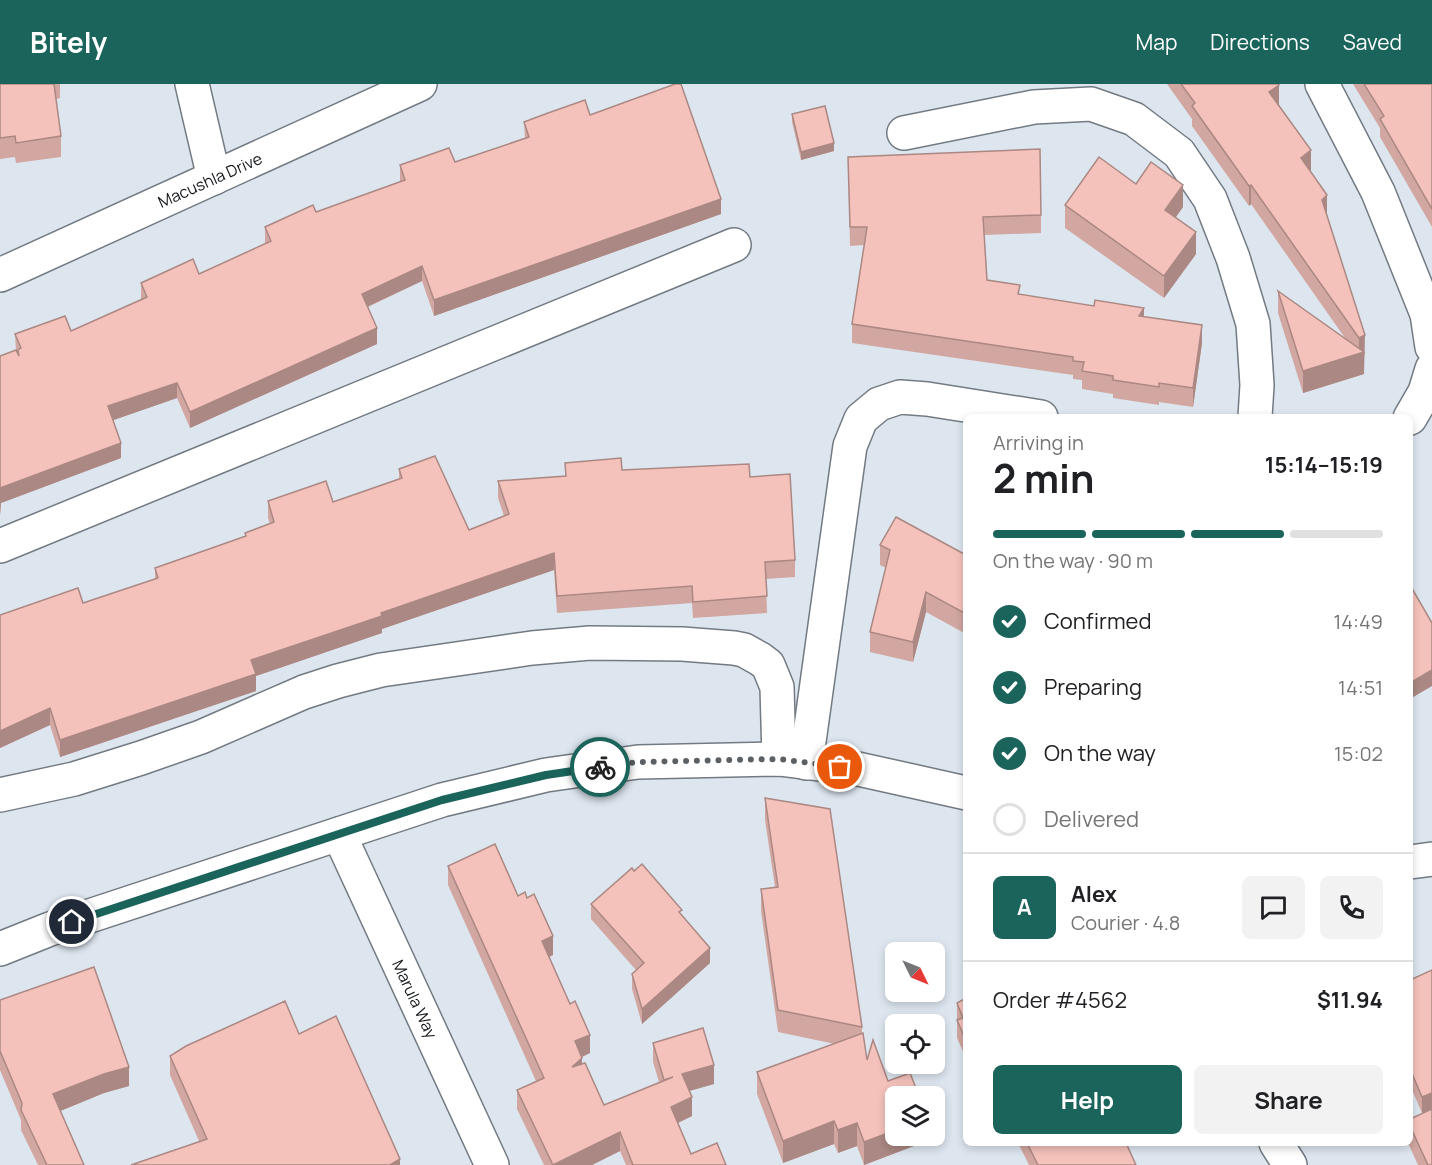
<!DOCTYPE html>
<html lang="en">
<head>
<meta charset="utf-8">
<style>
  :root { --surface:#fff; --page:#f2f2f2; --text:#202124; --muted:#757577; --line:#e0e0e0; --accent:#1a645b }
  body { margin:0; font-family:Manrope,sans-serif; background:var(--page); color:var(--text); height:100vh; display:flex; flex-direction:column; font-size:22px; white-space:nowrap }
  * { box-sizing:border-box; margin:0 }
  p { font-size:20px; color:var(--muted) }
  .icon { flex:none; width:33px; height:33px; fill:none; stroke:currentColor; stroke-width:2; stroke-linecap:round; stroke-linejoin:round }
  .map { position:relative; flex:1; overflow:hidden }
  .side { position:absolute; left:963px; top:330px; width:450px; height:732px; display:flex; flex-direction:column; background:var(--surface); border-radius:9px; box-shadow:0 3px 9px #0003 }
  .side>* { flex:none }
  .needle { width:39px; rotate:133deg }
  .tools { position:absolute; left:885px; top:858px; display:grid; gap:12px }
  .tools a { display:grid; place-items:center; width:60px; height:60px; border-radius:9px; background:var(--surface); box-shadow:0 3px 9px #0003; font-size:30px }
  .pin { position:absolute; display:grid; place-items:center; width:51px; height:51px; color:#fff; margin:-26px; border:3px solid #fff; border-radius:50%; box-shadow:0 2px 6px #0007 }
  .courier { position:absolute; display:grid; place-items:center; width:60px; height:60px; margin:-30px; border:4px solid #1a645b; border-radius:50%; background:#fff; color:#222; box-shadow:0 2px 8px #0007 }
  .summary em { font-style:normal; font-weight:700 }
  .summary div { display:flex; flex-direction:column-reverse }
  .summary { display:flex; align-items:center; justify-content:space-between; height:102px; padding:0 30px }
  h1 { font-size:39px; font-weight:700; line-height:45px }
  .bar { display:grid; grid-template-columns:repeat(4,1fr); gap:9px 6px; align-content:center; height:72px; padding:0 30px }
  .bar i { height:8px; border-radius:4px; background:var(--line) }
  .bar .on { background:var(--accent) }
  .bar p { grid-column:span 4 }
  .line { display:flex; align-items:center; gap:15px; padding:0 30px; border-top:2px solid var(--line) }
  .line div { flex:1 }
  .round { display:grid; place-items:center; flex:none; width:63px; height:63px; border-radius:9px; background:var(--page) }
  ol { padding:0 30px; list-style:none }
  li { display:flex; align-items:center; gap:18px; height:66px }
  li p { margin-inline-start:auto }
  li .icon { padding:6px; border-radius:50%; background:var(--accent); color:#fff; stroke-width:4 }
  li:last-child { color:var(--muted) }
  li i { width:33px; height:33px; border:3px solid var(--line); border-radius:50% }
  .cta { display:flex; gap:12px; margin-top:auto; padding:12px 30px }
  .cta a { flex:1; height:69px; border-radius:9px; background:var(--accent); color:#fff; font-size:24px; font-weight:700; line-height:69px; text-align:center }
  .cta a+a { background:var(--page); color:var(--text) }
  header { display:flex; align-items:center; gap:36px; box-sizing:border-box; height:84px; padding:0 30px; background:var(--accent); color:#fff }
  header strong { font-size:28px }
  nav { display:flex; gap:33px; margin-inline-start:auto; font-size:21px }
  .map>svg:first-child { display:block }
</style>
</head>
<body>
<header>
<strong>Bitely</strong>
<nav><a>Map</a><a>Directions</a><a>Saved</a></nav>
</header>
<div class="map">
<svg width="1432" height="1081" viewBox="0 0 1432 1081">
  <rect width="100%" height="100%" fill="#dde6ef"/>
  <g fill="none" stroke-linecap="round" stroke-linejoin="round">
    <g stroke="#727a82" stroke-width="36">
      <g id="minor">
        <path d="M192 0 214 94"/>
        <path d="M1322 0 1378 108 1427 230 1432 263"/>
        <path d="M904 49 1034 23 1091 20 1134 35 1179 69 1210 115 1233 174 1253 240 1257 301 1255 333"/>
        <path d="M0 191 420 0"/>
        <path d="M1410 334 1425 308 1432 285"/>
        <path d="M0 462 734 161"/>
        <path d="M806 679 850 362 861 335 879 320 900 313 927 315 1041 333"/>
        <path d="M0 711 74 695 141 674 201 653 304 608 338 597 381 586 532 564 590 559 682 560 734 564 744 566 760 575 768 581 777 603 779 675"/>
        <path d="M339 750 492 1081"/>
        <path d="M1410 778 1432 775"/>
        <path d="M0 865 50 845 442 716 546 691 638 678 779 675 858 685 966 709"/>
        <path d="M1276 1059 1290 1081"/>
      </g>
    </g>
    <use href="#minor" stroke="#fff" stroke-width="33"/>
  </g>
  <g fill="#d2a7a1">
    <path d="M0 0H60V14L56 15 61 52V73L16 79 15 73 0 75Z"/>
    <path d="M1167 0H1279V21L1311 86 1310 87 1327 131 1365 271 1364 272V290L1303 309 1278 229V207L1345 254 1251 120 1249 122 1192 42V35Z"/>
    <path d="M1353 0H1432V143L1380 53V44Z"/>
    <path d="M792 30 834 67 801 76 792 38Z"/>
    <path d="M590 31 721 130 434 232 422 197 368 223 377 260 190 344 177 314 113 336 121 374 1 419 0 431V272L16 267 15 250 71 247 141 216V199L199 190 265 160V143L316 128 400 98V81L455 78 525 54 524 38Z"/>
    <path d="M848 73 1041 131V149L984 151 987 196 1020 210 1144 232 1202 259 1193 323 1159 318V321L1113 314V310L1082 305V296L1073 295V291L852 259V240L864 161 850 162Z"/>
    <path d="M1136 100 1183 123 1176 133 1196 170 1164 214 1065 144V121Z"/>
    <path d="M565 379 622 386 750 393 795 476V493L766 495 767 529 693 534 692 519 557 529 554 486 382 545V549L256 592V607L60 673 50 641 0 664 83 519 155 495V484L245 453V449L270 440 268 434V417L333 418 399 395V385L469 446 504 432 498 414V397L565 392Z"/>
    <path d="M880 461 966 471V550L926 528 913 578 870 568V548L886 484 880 481Z"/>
    <path d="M765 714 862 943V950L867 976 888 997 927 1052V1057L864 1081 857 1062 838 1069 834 1060 783 1079 757 1010V988L835 960 778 948 761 827V805L775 803 765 736Z"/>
    <path d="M448 782 518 812 553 871 549 873 590 969 582 973V980L604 1021 659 998 653 978V959L714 1000 689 1007 692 1032 678 1039 691 1070 726 1081H626L620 1067 592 1081H544L517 1025V1006L536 997 448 801Z"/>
    <path d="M634 787 682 832 710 879 642 940 632 905V890L636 886 591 835V820Z"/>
    <path d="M1432 886 1422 1029 1410 1001V896Z"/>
    <path d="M966 914V974L957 954V919Z"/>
    <path d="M0 916 129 1002 104 1009 60 1027 84 1081H38L21 1046V1036L0 986Z"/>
    <path d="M299 950 400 1081 199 1057 170 991V972Z"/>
    <path d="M1410 1035 1432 1081H1418L1408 1059H1410Z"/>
    <path d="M1018 1059H1126L1136 1081H1029Z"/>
  </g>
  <g fill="#ab8883">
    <path d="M1279 1V21L1269 27V8Z"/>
    <path d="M834 59V67L801 76V68Z"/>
    <path d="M1311 66V86L1301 94V74Z"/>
    <path d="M1183 101V123L1165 148V126Z"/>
    <path d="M1251 101V120L1249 122V102Z"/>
    <path d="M1327 111V131L1322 135V116Z"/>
    <path d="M721 115V130L434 232V216Z"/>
    <path d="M1196 148V170L1164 214V192Z"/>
    <path d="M422 182V197L362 225V210Z"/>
    <path d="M1144 224V242L1139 232Z"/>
    <path d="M1202 241V259L1193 323V304Z"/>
    <path d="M377 244V260L190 344V328Z"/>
    <path d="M1365 251 1364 290 1303 309V287L1359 269V254Z"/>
    <path d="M177 299V314L108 338V322Z"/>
    <path d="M121 359V374L1 419 0 431V404Z"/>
    <path d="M554 469V486L382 545V549L256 592V607L60 673V656L251 576 381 529Z"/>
    <path d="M926 508V528L913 578V558Z"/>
    <path d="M1432 586V602L1410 615V599Z"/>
    <path d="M50 624V641L0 664V647Z"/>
    <path d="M553 852V871L542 876V857Z"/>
    <path d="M710 864V879L642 940V925Z"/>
    <path d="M590 951V969L575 976V957Z"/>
    <path d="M582 974V993L572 983Z"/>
    <path d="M714 981V1000L682 1009V990Z"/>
    <path d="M129 983V1002L104 1009 53 1030V1010L104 990Z"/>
    <path d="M1432 1009V1025L1422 1029V1013Z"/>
    <path d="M692 1013V1032L671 1042V1023Z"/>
    <path d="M834 1037V1060L783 1079V1057Z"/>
    <path d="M857 1039V1062L838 1069V1046Z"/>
    <path d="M896 1046V1052H927V1057L864 1081V1058Z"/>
    <path d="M620 1048V1067L592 1081H554Z"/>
    <path d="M400 1075V1081H390Z"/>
  </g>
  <g fill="#f4c2bb" stroke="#ab8883" stroke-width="1.5">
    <path d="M0 0H54L61 52 16 59 15 52 0 54Z"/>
    <path d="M675 0H681L721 115 434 216 422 182 362 210 377 244 190 328 177 299 108 322 121 359 0 404V272L16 266 19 272 18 266 21 264 15 250 65 232 71 247 147 213 141 199 193 175 199 190 271 157 265 143 313 121 316 128 405 96 400 81 449 64 455 78 529 53 524 38 548 29 585 16 590 31Z"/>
    <path d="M1181 0H1279V1L1269 8 1311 66 1301 74 1327 111 1322 116 1365 251 1359 254 1251 101 1249 102 1192 22 1195 19Z"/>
    <path d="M1364 0H1432V125L1380 35 1384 32Z"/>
    <path d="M825 22 834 59 801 68 792 30Z"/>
    <path d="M1040 65 1041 131 983 133 987 196 1020 201 1018 210 1094 222 1095 216 1144 224 1139 232 1202 241 1193 304 1159 299V303L1113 296V292L1082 287 1084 278 1073 277V273L852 240 867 143H850L848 73Z"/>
    <path d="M1099 73 1136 100 1151 78 1183 101 1165 126 1196 148 1164 192 1065 121Z"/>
    <path d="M1278 207 1364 268 1303 287Z"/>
    <path d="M435 372 469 446 509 430 498 397 566 392 565 379 621 374 622 386 749 380 750 393 790 390 795 476 765 478 767 512 693 518 692 502 557 512 554 469 381 529 382 532 251 576 256 590 60 656 50 624 0 647V531L78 504 83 519 158 494 155 484 246 452 245 449 274 438 268 417 326 397 333 418 402 394 399 385Z"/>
    <path d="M896 433 966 471V530L926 508 913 558 870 548 890 466 880 461Z"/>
    <path d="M1410 501 1432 539V586L1410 599Z"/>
    <path d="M765 714 830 725 862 943 778 926 761 805 778 803Z"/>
    <path d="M495 760 518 812 525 808 527 814 534 810 553 852 542 857 570 920 575 917 590 951 575 957 582 974 572 983 585 979 604 1021 673 993 664 996 653 959 703 944 714 981 682 990 692 1013 671 1023 691 1070 717 1059 726 1081H633L620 1048 553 1081 517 1006 544 994 448 782Z"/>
    <path d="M642 780 682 826 679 828 710 864 642 925 632 890 644 879 591 820 632 784 634 787Z"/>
    <path d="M94 883 129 983 104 990 53 1010 84 1081H47L21 1026 22 1019 0 967V916Z"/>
    <path d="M1432 886V1009L1422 1013 1410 985V896Z"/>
    <path d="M966 914V957L957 936 963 934 957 919Z"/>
    <path d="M285 917 299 950 336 932 400 1075 390 1081H131L207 1055 170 972 186 962Z"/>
    <path d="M863 949 867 976 873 956 888 997 910 989 919 1012H896V1046L864 1058 857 1039 838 1046 834 1037 783 1057 757 988Z"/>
    <path d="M1432 1025V1081H1428L1410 1042V1035Z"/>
    <path d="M1027 1059H1126L1136 1081H1038Z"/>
  </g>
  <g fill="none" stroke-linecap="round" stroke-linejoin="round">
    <path stroke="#5b6065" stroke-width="6" stroke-dasharray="0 10.8" d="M600 683 638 678 779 675 840 683"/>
    <path stroke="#1a645b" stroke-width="8" d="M72 838 442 716 546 691 600 683"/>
  </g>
  <g text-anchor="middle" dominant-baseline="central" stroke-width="4.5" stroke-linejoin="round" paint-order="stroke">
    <g font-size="16" fill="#15181b" stroke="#fff">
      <text transform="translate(210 96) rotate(-24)">Macushla Drive</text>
      <text transform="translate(415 915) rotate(65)">Marula Way</text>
    </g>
  </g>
</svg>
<div class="tools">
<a><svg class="needle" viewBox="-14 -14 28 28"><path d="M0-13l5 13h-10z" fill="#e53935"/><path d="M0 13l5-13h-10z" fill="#757577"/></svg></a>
<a><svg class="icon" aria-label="locate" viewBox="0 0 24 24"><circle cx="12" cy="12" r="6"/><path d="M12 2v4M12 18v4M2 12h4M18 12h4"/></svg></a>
<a><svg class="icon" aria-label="layers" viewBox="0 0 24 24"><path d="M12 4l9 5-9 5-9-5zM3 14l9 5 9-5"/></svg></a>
</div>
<div class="pin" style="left:840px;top:683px;background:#ea580c"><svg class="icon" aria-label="bag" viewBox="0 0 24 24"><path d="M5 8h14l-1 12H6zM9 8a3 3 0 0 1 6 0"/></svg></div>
<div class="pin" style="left:72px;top:838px;background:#1f2937"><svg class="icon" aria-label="home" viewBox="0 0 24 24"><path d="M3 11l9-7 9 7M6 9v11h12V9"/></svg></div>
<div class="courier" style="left:600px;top:683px"><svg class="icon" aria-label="bike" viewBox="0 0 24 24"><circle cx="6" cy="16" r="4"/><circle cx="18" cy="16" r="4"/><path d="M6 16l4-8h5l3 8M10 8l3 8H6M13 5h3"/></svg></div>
<section class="side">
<div class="summary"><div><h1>2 min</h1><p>Arriving in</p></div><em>15:14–15:19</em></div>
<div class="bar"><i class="on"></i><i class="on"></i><i class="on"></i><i></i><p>On the way · 90 m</p></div>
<ol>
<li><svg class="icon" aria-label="check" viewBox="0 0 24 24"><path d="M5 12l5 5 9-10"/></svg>Confirmed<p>14:49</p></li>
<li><svg class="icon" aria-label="check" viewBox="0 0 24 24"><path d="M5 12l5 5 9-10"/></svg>Preparing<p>14:51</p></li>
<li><svg class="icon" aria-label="check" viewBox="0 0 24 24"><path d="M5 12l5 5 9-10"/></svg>On the way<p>15:02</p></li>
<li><i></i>Delivered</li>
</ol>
<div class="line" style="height:108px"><b class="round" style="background:var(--accent);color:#fff">A</b><div><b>Alex</b><p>Courier · 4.8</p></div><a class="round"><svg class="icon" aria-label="chat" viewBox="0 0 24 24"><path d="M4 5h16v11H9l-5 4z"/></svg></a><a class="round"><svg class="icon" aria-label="phone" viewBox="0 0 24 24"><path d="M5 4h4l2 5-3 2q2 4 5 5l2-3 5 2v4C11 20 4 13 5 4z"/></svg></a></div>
<div class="line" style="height:78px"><div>Order #4562</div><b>$11.94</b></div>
<div class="cta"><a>Help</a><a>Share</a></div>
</section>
</div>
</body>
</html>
